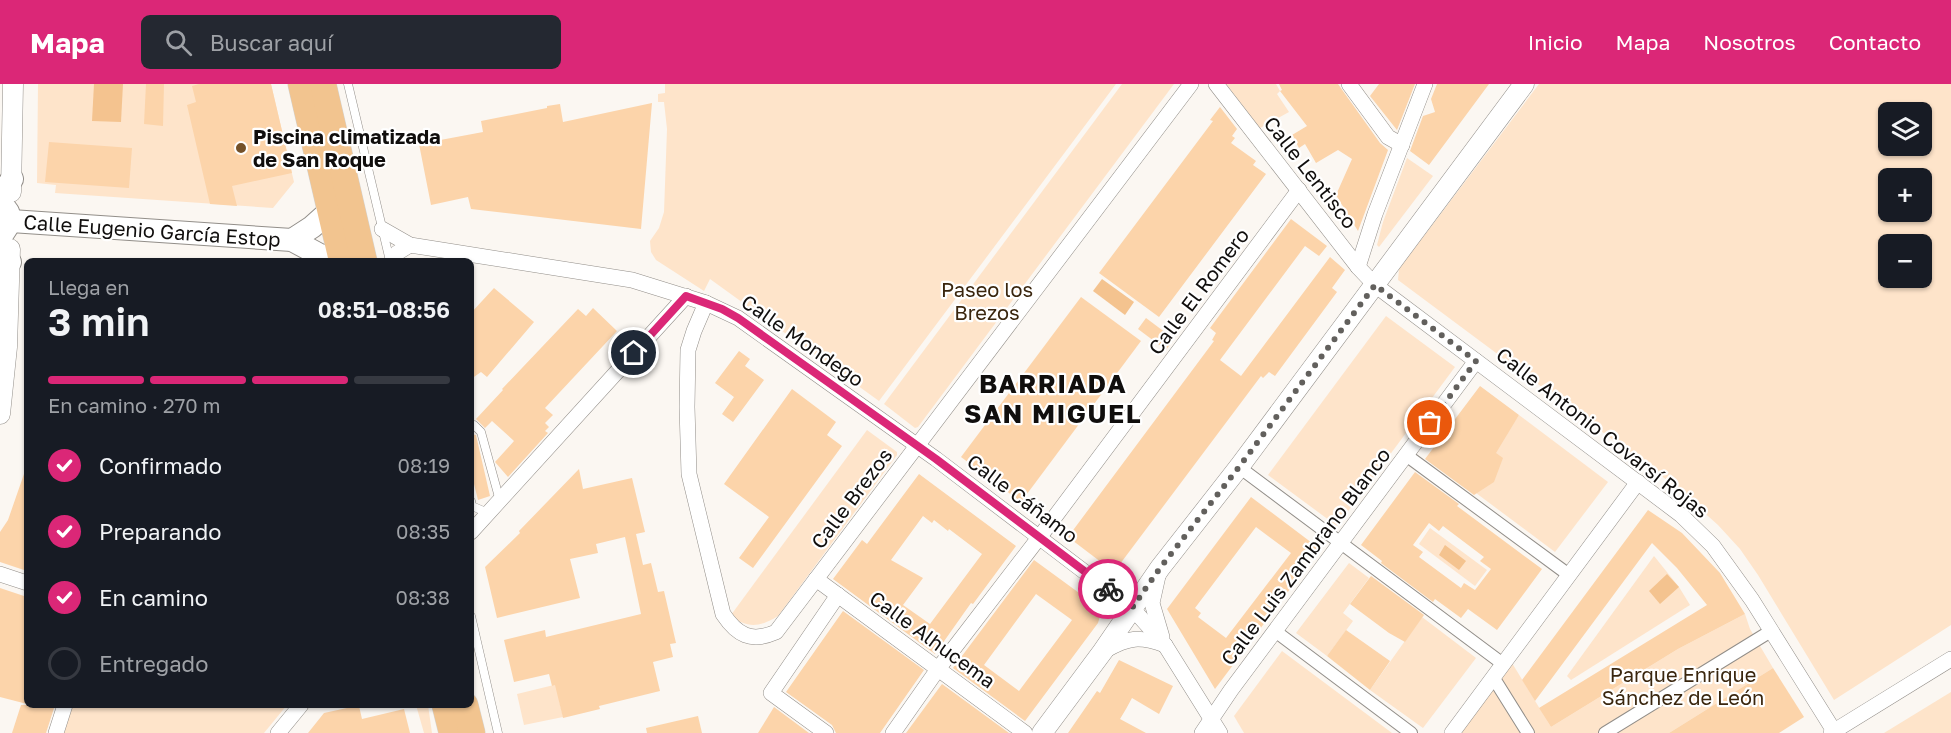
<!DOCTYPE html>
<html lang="es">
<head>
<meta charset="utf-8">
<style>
  :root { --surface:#171b24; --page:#242831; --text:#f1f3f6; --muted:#9ea1a6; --line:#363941; --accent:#db2777 }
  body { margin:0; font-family:"Golos Text",sans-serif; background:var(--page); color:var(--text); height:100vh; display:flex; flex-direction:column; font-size:22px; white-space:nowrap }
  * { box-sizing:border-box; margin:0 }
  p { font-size:20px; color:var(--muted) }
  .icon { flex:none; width:33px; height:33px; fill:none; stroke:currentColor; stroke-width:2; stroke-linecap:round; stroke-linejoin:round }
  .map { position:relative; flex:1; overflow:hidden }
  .drawer { position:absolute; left:24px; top:174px; width:450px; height:450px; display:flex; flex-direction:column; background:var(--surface); border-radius:9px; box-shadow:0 2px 4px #0004 }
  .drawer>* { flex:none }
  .controls { position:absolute; left:1878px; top:18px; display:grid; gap:12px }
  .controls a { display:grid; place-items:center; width:54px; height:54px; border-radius:9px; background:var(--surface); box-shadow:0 2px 4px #0004; font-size:30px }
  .pin { position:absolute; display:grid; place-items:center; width:51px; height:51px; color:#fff; margin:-26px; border:3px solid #fff; border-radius:50%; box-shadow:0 2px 6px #0007 }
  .courier { position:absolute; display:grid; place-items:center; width:60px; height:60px; margin:-30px; border:4px solid #db2777; border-radius:50%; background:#fff; color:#222; box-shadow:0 2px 8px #0007 }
  .headline em { font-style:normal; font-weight:600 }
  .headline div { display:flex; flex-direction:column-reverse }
  .headline { display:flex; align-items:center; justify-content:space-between; height:102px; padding:0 24px }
  h1 { font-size:39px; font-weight:600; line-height:45px }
  .bar { display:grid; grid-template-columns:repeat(4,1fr); gap:9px 6px; align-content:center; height:72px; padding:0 24px }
  .bar i { height:8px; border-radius:4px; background:var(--line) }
  .bar .on { background:var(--accent) }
  .bar p { grid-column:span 4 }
  ol { padding:0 24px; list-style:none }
  li { display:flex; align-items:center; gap:18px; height:66px }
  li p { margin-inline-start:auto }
  li .icon { padding:6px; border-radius:50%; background:var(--accent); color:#fff; stroke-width:4 }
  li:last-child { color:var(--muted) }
  li i { width:33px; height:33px; border:3px solid var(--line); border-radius:50% }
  header { display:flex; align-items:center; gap:36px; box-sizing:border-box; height:84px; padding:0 30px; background:var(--accent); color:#fff }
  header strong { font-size:28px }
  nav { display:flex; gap:33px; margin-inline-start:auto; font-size:21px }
  .search { width:420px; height:54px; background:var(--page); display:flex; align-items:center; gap:15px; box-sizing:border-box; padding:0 21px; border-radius:9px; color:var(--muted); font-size:22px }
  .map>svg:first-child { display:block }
</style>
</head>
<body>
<header>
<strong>Mapa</strong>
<div class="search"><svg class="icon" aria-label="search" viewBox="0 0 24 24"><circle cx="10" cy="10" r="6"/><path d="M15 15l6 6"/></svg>Buscar aquí</div>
<nav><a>Inicio</a><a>Mapa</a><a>Nosotros</a><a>Contacto</a></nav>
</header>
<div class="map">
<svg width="1951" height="649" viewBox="0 0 1951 649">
  <rect width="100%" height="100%" fill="#fbf7f2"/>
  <g fill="#fee4ca" fill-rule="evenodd">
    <path d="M38 0H271L294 98 273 124 55 109 56 101 37 99Z"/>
    <path d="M665 0H1116L879 317 710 195 704 207 656 176 651 168 650 157 659 144 664 128 667 45 664 18H658V10L665 9Z"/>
    <path d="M1122 0H1174L918 343 915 344 884 320Z"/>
    <path d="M1226 0H1276L1280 7 1277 10 1289 28 1260 44Z"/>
    <path d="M1539 0H1951V541L1834 616 1758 491 1740 465 1718 441 1671 399 1398 196 1399 185ZM1888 28H1922V62H1888ZM1888 94H1922V128H1888ZM1888 160H1922V194H1888Z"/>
    <path d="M1407 74 1433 92 1379 163 1377 161 1383 138Z"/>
    <path d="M1386 232 1455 283 1337 442 1268 391Z"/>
    <path d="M1519 331 1608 398 1555 468 1476 409 1493 367Z"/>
    <path d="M867 346 897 368V371L778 532C761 543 746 545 731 531Z"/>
    <path d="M1430 444 1487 486 1475 502 1419 460Z"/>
    <path d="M1654 472 1679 503 1690 521 1571 596 1567 592Z"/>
    <path d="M1349 479 1369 494 1343 529 1353 537 1327 572 1296 549Z"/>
    <path d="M1745 530 1750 545 1773 584 1669 649H1459L1512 579 1551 643 1678 565Z"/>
    <path d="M1422 533 1476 574 1423 644 1370 606Z"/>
    <path d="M1282 567 1392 649H1244L1234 632Z"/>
    <path d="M558 600 559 616 563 633 524 641 517 610Z"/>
    <path d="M1951 608V649H1884Z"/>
    <path d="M72 621H287L264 649H62Z"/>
    <path d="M416 621H428L432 649H424Z"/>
  </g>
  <g fill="#f4c38f">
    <path d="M94 0H123L121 38 92 37Z"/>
    <path d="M1102 195 1134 218 1125 231 1093 207Z"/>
    <path d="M1445 461 1466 477 1459 486 1439 471Z"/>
    <path d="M1667 490 1679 503 1660 520 1649 507Z"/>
  </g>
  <g fill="#fcd4aa" fill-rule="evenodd">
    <path d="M146 0H164L163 42 144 40Z"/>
    <path d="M199 0H271L292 89 232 102 237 122 210 120 187 21 196 18 192 2Z"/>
    <path d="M1279 0H1338L1380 59 1388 66 1358 147 1336 111 1352 75 1338 66 1316 79 1305 60 1299 64 1292 51 1307 42 1280 7 1282 6Z"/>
    <path d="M1379 0H1415L1397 46 1370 12Z"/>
    <path d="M1437 0H1489L1429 81 1410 67 1423 32 1435 28 1431 15Z"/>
    <path d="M652 19 641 145 471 125 468 113 431 121 419 60 483 48 481 37 547 24V22L560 20 563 38Z"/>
    <path d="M1220 23 1237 45 1232 52 1235 54 1231 59 1256 77 1253 81 1266 90 1159 233 1099 189 1213 37 1210 36Z"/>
    <path d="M49 58 132 64 129 104 45 98Z"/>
    <path d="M1291 135 1327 162 1319 172 1305 162 1220 276 1241 292 1330 173 1345 186 1332 204 1337 208 1275 292 1269 288 1263 294 1261 292 1114 488 1068 453 1214 257 1212 256 1216 249 1210 244Z"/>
    <path d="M494 204 534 238 487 293 481 288 471 295V229Z"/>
    <path d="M1081 213 1141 257 1021 418 961 373Z"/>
    <path d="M593 224 617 247 545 324 553 331 545 339 549 343 545 347 548 349 508 393 495 378 514 357 492 337 485 344 476 335 503 306 502 305 578 225 586 232Z"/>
    <path d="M1146 234 1174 255 1166 266 1138 245Z"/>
    <path d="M739 267 750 275 745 282 764 296 733 338 722 330 734 313 715 299Z"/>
    <path d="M1480 302 1519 331 1496 369 1503 374 1494 398 1474 411 1425 375Z"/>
    <path d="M792 305 836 338 827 351 842 362 753 484 739 474 769 433 724 400Z"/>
    <path d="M471 350 476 351 490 412 478 416 471 388Z"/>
    <path d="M579 385 583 405 632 394 645 448 636 450 643 481 651 479 658 508 664 507 676 559 670 560 673 573 653 578 660 607 599 622 600 625 563 634 555 601 552 602 549 590 514 598 504 556 545 546 546 553 641 530 625 453 596 460 598 469 570 475 580 514 497 534 485 483 520 449 519 447Z"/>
    <path d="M25 387 27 388V487L0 478V448L8 436Z"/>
    <path d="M1415 388 1459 420 1457 422 1542 485 1497 546 1468 525 1461 534 1435 515 1433 518 1381 479 1382 477 1361 461ZM1429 439 1439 447 1443 442 1484 473 1480 477 1491 485 1475 506 1464 499 1461 504 1419 473 1423 468 1413 461Z"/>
    <path d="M919 390 1016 462 973 520 971 519 935 570 833 495 862 456 867 460ZM923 432 932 439 934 436 948 447 949 445 982 470 930 540 903 521 923 494 891 476Z"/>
    <path d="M1251 413 1320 465 1215 605 1167 525ZM1256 443 1291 469 1226 554 1198 533 1201 529 1195 524Z"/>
    <path d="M1648 426 1682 449 1720 489 1745 530 1678 565 1551 643 1539 624 1707 521 1677 484 1652 459 1535 617 1522 596Z"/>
    <path d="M1034 476 1097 522 1100 532 1098 539 1025 637 953 584ZM1036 510 1072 536 1019 607 984 581Z"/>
    <path d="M1371 492 1424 531 1405 558 1389 549 1350 520Z"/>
    <path d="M0 504 27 513V620L0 613Z"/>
    <path d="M843 527 924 586 880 649H836L832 641 786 608Z"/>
    <path d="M1346 546 1390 577 1370 606 1327 572Z"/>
    <path d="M1119 576 1173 602 1159 630 1132 614 1126 625 1120 635 1146 649H1068L1097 607 1100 609Z"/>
    <path d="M1773 584 1804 633 1779 649H1669Z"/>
    <path d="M942 600 1009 649H906Z"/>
    <path d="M21 621H55L46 649H12Z"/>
    <path d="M356 622H359L362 635 404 625 410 649H308L324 629Z"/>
    <path d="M774 623 809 649H758Z"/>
    <path d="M698 632 702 649H647L646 644Z"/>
  </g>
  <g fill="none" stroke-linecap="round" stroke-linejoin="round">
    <g stroke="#928e89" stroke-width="9">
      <g id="service">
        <path d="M348 0 390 177"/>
        <path d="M471 342 474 341 481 348 500 417"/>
        <path d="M471 417 472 422 488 429"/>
        <path d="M471 532 498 649"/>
      </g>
    </g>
    <g stroke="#928e89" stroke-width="14">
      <g id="pedestrian">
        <path d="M1406 371 1569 491"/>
        <path d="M1239 383 1503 580"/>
        <path d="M1275 547 1411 649"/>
        <path d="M1493 593 1528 649"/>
        <path d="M1605 649 1771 547"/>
      </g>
    </g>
    <g stroke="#928e89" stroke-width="16">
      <g id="minor">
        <path d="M1216 0 1358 183 1375 201 1681 431 1713 462 1752 516 1834 647"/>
        <path d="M1349 0 1388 53 1402 61"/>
        <path d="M382 145 410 161 632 196 706 219 738 234 936 375 1132 524 1165 561 1220 649"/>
        <path d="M392 177 397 169 410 161"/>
        <path d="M1358 183 1375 130 1425 0"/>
        <path d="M706 219 694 247 688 266 687 323 689 390 723 530C737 551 751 559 776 548L1191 0"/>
        <path d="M471 448 686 212"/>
        <path d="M0 490 27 499"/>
        <path d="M1158 492 1152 519 1162 553"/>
        <path d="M816 495 1025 649"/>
        <path d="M1106 566C1129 553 1140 552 1165 561"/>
        <path d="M56 649 65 621"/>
        <path d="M278 649 301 621"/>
        <path d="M826 649 771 609 838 511"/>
        <path d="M893 649 938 585 1051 438 1299 106"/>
        <path d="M1202 649 1231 606 1476 277"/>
        <path d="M1452 649 1638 398"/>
        <path d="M1831 649 1951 575"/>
      </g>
    </g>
    <g stroke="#928e89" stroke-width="21">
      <g id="tertiary">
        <path d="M11 108 13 0"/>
        <path d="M0 330 7 263 10 165"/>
        <path d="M1042 649 1103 567 1160 484 1239 383 1524 0"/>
      </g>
    </g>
    <g stroke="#928e89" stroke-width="24">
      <g id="secondary">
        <path d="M0 109 8 101 12 95"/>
        <path d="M0 117 8 128 11 137 0 154"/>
        <path d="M11 137 292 156 331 177"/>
        <path d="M292 156 312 143 331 126"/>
        <path d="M0 161 10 178"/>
      </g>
    </g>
    <g stroke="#d4d4d3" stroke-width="27">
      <g id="trunk">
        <path d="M301 0 342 177"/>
        <path d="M323 0 364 177"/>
        <path d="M445 621 452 649"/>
        <path d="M465 621 472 649"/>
      </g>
    </g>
    <use href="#service" stroke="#fff" stroke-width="8"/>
    <use href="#pedestrian" stroke="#fff" stroke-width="12"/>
    <use href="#minor" stroke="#fff" stroke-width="15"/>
    <use href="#tertiary" stroke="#fff" stroke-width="20"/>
    <use href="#secondary" stroke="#fff" stroke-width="22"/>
    <use href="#trunk" stroke="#f2c48f" stroke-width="26"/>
  </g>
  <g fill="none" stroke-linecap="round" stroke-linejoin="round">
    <path stroke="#62605d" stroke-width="6" stroke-dasharray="0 10.8" d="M1108 505 1132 524 1160 484 1239 383 1375 201 1476 277 1430 339"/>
    <path stroke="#db2777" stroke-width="8" d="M634 269 686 212 722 225 738 234 936 375 1108 505"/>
  </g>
  <circle fill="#745129" stroke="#fff" stroke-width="2" cx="241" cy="64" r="6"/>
  <g text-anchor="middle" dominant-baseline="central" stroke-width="4.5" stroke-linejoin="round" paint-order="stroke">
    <g font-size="20" font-weight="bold" fill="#100e0d" stroke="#fff" text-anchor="start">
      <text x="253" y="52">Piscina climatizada<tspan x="253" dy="23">de San Roque</tspan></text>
    </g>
    <g font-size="20" fill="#100e0d" stroke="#fff">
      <text transform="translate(1311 88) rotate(52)">Calle Lentisco</text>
      <text transform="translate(152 146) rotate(4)">Calle Eugenio García Estop</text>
      <text transform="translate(1198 207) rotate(-53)">Calle El Romero</text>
      <text transform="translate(803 256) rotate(35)">Calle Mondego</text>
      <text transform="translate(1603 348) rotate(38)">Calle Antonio Covarsí Rojas</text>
      <text transform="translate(851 414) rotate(-53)">Calle Brezos</text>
      <text transform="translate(1023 414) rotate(37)">Calle Cáñamo</text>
      <text transform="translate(1305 472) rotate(-53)">Calle Luis Zambrano Blanco</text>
      <text transform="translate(933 555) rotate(36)">Calle Alhucema</text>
    </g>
    <g font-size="20" fill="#3a260e" stroke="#fff">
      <text x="987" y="205">Paseo los<tspan x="987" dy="23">Brezos</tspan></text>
      <text x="1683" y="590">Parque Enrique<tspan x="1683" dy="23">Sánchez de León</tspan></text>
    </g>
    <g font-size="26" font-weight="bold" letter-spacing="1.5" fill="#100e0d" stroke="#fff">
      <text x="1053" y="299">BARRIADA<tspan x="1053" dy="30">SAN MIGUEL</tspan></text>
    </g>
  </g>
</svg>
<div class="controls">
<a><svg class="icon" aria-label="layers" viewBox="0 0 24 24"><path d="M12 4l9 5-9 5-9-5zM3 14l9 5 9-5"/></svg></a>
<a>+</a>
<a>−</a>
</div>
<div class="pin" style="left:1430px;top:339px;background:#ea580c"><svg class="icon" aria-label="bag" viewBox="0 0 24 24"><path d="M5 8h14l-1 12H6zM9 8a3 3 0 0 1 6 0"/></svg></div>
<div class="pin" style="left:634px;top:269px;background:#1f2937"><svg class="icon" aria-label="home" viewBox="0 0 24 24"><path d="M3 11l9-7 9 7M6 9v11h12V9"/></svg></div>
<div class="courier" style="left:1108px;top:505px"><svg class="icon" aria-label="bike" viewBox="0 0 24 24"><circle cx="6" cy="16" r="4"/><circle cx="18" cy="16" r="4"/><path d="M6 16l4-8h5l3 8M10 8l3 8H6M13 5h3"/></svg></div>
<section class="drawer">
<div class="headline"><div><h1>3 min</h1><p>Llega en</p></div><em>08:51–08:56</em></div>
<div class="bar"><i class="on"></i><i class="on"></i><i class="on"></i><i></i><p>En camino · 270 m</p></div>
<ol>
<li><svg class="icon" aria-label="check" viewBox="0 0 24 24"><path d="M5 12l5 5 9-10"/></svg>Confirmado<p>08:19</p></li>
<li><svg class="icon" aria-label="check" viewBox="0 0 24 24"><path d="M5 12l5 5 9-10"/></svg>Preparando<p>08:35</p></li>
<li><svg class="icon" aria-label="check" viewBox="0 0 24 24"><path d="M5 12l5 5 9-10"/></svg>En camino<p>08:38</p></li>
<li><i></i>Entregado</li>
</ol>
</section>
</div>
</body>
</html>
